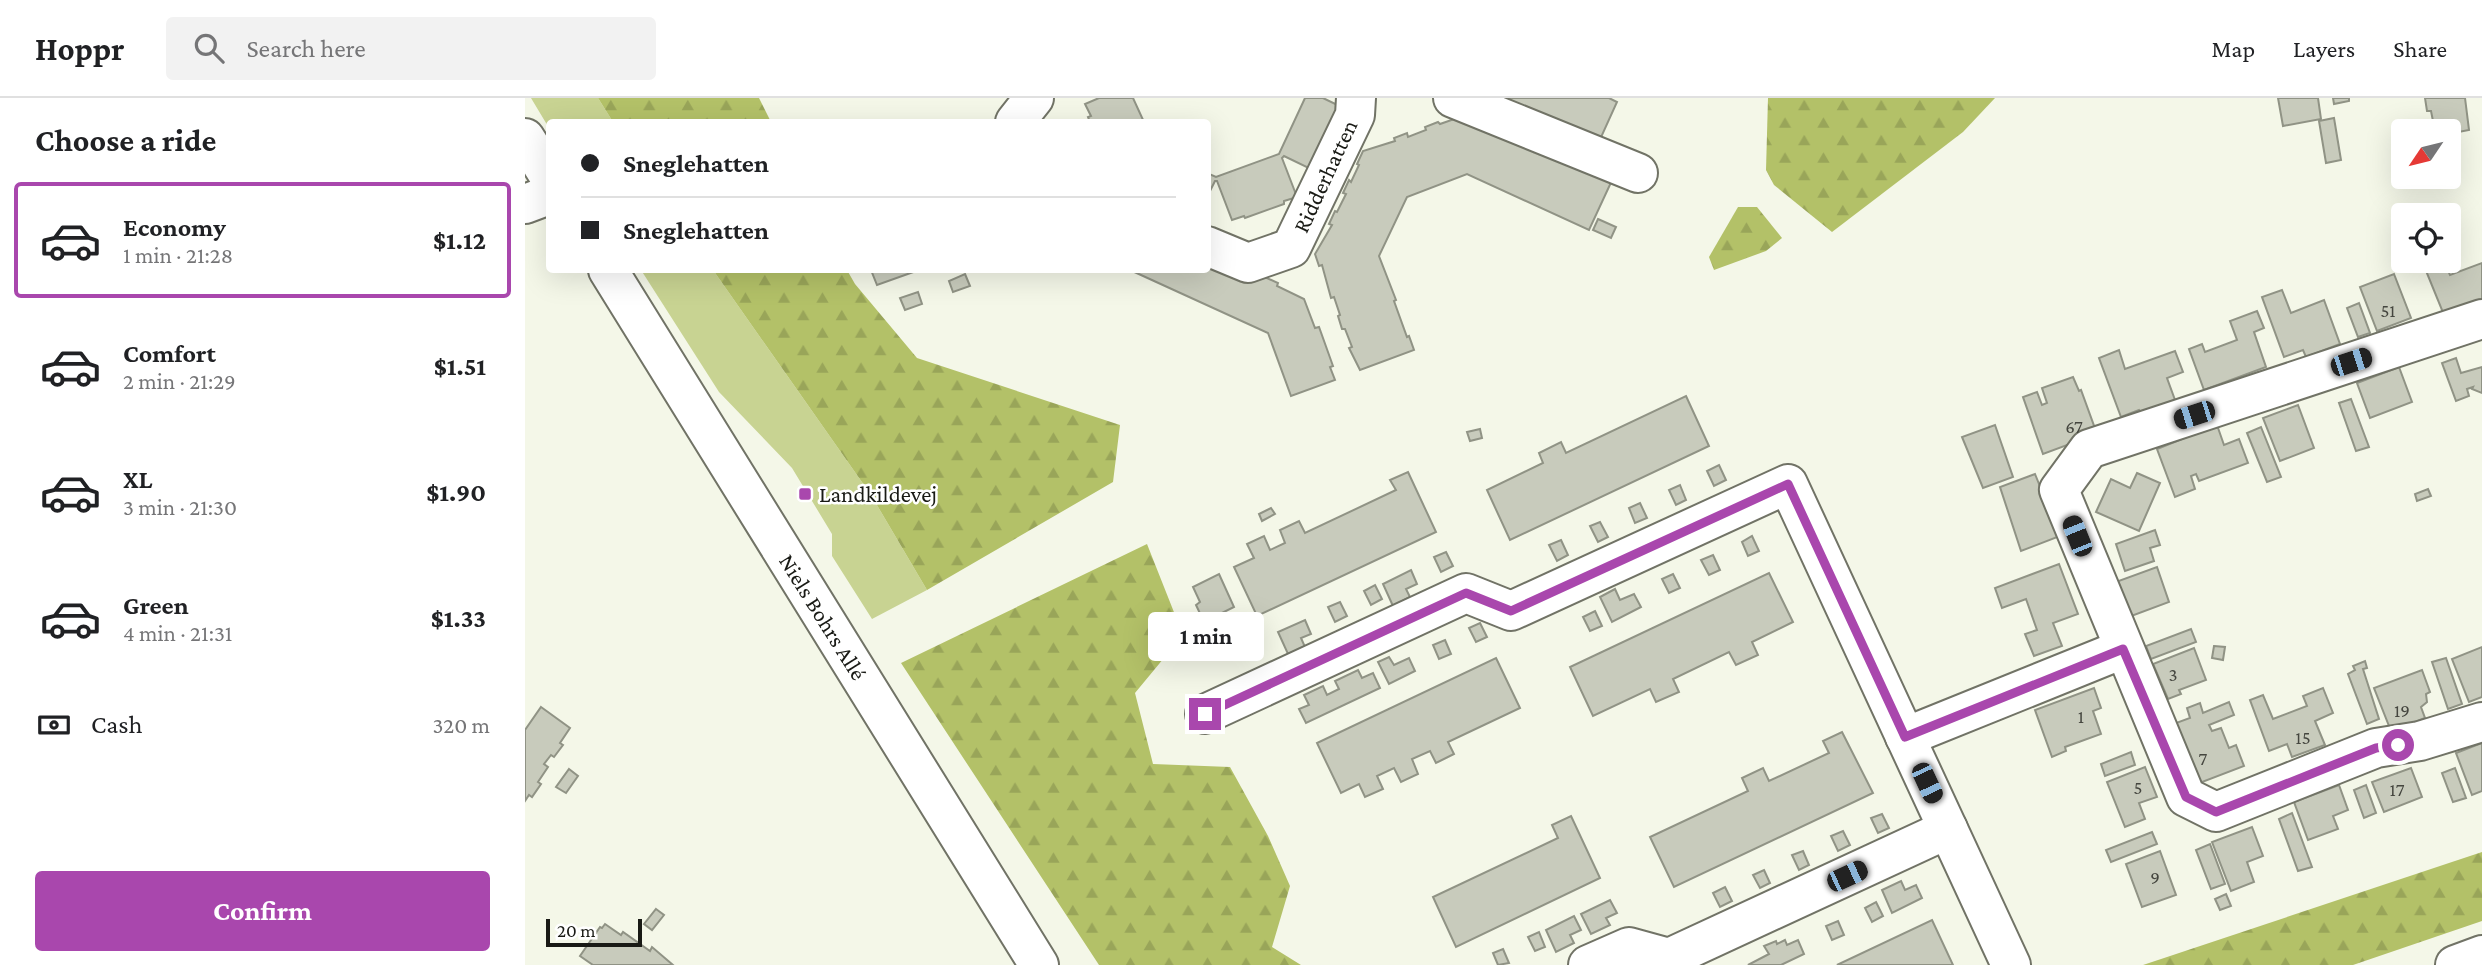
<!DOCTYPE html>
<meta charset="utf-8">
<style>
:root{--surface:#fff;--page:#f2f2f2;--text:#202124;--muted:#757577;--line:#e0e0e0;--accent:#a947ad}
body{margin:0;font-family:"Crimson Pro",serif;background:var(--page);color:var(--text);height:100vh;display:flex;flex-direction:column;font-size:26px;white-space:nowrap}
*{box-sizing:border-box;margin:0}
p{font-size:23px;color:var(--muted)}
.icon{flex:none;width:38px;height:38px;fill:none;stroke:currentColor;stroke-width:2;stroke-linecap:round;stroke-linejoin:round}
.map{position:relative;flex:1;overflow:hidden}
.drawer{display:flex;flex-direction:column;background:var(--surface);width:525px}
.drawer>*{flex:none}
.guide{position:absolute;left:21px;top:21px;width:665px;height:154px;border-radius:7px;box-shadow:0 7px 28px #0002;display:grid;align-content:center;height:154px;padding:0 35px;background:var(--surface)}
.needle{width:46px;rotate:235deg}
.fabs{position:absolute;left:1866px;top:21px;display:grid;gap:14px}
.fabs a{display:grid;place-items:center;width:70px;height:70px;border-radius:7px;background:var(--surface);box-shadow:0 7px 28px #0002;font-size:35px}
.scale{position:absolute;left:21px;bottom:18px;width:96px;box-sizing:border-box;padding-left:7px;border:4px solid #191a15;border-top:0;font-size:19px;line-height:24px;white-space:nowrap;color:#191a15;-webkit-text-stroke:5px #fff;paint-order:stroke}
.end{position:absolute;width:32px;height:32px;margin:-16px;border:9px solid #a947ad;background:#fff;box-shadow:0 0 0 4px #fff}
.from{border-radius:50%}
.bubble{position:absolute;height:49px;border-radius:7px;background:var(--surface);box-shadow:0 7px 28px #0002;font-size:23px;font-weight:700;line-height:49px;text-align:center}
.car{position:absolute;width:21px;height:42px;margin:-21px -10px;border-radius:9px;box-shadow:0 0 5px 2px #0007;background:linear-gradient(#222 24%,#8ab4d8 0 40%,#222 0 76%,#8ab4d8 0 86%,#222 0)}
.guide b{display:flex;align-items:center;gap:24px;height:66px;font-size:26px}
.guide b+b{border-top:2px solid var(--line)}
.guide i{width:18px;height:18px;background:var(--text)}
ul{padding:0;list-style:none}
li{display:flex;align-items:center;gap:21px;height:116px;margin:0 14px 10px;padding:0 21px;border:4px solid transparent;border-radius:7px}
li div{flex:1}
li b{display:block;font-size:26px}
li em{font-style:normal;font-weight:700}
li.active{border-color:var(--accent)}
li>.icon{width:63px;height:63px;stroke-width:1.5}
h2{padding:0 35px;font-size:32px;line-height:84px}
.pay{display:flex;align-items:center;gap:18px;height:77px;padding:0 35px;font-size:26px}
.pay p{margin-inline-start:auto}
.button{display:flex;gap:14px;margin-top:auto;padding:14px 35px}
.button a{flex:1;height:80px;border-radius:7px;background:var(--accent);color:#fff;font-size:28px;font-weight:700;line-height:80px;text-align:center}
header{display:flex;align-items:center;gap:42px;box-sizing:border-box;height:98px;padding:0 35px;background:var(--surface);border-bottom:2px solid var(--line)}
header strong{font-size:33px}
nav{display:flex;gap:38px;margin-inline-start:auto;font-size:24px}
.search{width:490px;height:63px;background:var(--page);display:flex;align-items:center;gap:18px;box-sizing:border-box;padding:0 24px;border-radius:7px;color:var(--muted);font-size:26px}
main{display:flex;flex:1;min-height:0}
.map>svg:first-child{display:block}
.green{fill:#c8d392}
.forest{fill:url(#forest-firs)}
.building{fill:#c8cbbc;stroke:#909385;stroke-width:2}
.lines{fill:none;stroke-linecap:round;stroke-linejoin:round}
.street-casing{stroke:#717366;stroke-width:42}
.secondary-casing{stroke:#717366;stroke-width:42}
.street{stroke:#fff;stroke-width:38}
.secondary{stroke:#fff;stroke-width:38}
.route{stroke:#a947ad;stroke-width:9}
.poi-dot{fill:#a947ad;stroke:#fff;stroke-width:2.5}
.labels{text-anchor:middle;stroke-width:5;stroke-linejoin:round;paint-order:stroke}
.number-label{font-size:19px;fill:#45463f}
.street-label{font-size:23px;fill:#191a15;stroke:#fff}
.poi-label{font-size:23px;fill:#191a15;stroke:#fff;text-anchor:start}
</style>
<header>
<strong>Hoppr</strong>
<div class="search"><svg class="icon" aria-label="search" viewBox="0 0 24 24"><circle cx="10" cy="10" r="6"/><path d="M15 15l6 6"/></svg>Search here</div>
<nav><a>Map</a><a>Layers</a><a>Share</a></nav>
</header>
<main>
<section class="drawer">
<h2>Choose a ride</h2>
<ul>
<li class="active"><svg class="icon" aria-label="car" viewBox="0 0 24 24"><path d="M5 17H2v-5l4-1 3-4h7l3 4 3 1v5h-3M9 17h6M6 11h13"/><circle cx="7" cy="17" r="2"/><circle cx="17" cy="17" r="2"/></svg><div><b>Economy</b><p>1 min · 21:28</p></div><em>$1.12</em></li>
<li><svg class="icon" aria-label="car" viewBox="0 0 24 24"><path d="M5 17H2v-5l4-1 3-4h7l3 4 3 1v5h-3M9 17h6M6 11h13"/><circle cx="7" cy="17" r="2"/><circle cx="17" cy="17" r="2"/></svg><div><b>Comfort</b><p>2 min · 21:29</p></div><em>$1.51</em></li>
<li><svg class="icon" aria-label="car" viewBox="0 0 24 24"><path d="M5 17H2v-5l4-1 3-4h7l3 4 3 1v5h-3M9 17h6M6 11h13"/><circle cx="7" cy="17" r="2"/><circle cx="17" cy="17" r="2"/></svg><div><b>XL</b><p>3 min · 21:30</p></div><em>$1.90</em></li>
<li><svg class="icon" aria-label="car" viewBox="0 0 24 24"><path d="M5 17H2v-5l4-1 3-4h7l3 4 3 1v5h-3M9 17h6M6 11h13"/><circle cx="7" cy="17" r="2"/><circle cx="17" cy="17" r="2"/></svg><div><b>Green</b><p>4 min · 21:31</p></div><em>$1.33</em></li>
</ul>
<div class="pay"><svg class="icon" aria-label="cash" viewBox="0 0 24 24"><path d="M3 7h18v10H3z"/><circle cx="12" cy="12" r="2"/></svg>Cash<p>320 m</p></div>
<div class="button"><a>Confirm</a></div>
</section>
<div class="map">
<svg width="1957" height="867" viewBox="0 0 1957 867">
<defs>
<pattern id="forest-firs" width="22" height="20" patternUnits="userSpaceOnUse" patternTransform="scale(1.75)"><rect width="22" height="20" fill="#b3c168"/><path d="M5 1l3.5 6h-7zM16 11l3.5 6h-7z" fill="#99a559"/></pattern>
</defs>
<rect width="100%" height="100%" fill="#f4f7e8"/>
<!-- green -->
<g class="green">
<polygon points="6,0 73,0 88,24 24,24 24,30"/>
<polygon points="116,172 188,172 346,397 402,492 347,521 307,458 307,436 267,370 194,294"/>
</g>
<!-- forest -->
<g class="forest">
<polygon points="73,0 234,0 246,24 88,24"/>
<polygon points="1243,0 1470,0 1438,34 1307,134 1249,87 1241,72"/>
<polygon points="1213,109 1232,109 1257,140 1241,153 1189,172 1184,159"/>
<polygon points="188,172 322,172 330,186 392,260 595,327 588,384 402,492 346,397"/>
<polygon points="622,446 658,537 610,595 628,666 705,669 743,738 765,788 747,849 776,867 574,867 376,565"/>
<polygon points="1957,754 1957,823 1828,867 1618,867"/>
</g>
<!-- building -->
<g class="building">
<polygon points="574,0 608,0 619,24 565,24 563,19 566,18 560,6"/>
<polygon points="780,0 798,0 825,13 796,76 759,58 757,60 772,99 759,103 759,106 720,120 719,118 707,122 692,83 690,83 682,99 682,75 691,79 754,56"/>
<polygon points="977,0 1084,0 1092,4 1073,46"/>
<polygon points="1753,0 1793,0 1796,21 1758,28"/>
<polygon points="1808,0 1824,0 1824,3 1809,6"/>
<polygon points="1900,0 1940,0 1944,32 1923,36 1923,33 1910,33 1906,13 1902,13"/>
<polygon points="932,20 1089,78 1064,132 942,76 882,99 854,158 871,202 869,203 882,239 884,238 889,252 835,272 824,250 827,249 820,231 817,231 813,218 815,217 809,199 806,200 797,167 794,168 790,156 807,127 804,126 810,113 812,114 821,96 818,95 824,82 826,84 834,67 832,66 838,53 870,43 869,40 882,35 883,39 901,32 900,29 913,24 915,26"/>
<polygon points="1809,20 1816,62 1801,65 1794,23"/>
<polygon points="1073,121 1091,129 1086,140 1068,132"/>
<polygon points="682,153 753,185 752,188 779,201 790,230 794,229 808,268 805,269 810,282 766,298 743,235 605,172 682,172"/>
<polygon points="1897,163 1919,163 1925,177 1957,165 1957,203 1919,217"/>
<polygon points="346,172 394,172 352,187"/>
<polygon points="440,176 445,188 428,194 424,183"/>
<polygon points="1869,176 1886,220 1852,233 1835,189"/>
<polygon points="1757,192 1766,215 1799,202 1815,246 1781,259 1778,252 1759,259 1737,199"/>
<polygon points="393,194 397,206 380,212 375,200"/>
<polygon points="1834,205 1845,235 1833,239 1822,210"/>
<polygon points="1732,213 1739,230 1729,234 1741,269 1679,292 1664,251 1677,246 1680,254 1712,242 1705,223"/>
<polygon points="1594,252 1600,271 1650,253 1658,274 1642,280 1650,302 1616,315 1614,312 1596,319 1574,260"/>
<polygon points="1931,260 1936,275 1957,269 1957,295 1947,291 1948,289 1942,291 1944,298 1931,303 1917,265"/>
<polygon points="1874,269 1887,304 1845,320 1832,285"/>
<polygon points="1548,279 1554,293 1556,292 1572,336 1518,356 1498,299 1512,294 1517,307 1522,305 1517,290"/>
<polygon points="1161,298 1184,348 985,442 962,392 1018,365 1014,355 1036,344 1041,355"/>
<polygon points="1826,301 1844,349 1831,353 1814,305"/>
<polygon points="1773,307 1789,350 1755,363 1738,320"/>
<polygon points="1470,327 1488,379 1458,390 1437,339"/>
<polygon points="1692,327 1699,347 1714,341 1723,365 1674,383 1671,376 1666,378 1670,391 1650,399 1632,351"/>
<polygon points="1736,329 1756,379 1742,384 1722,335"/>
<polygon points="955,331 957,340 945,343 942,334"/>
<polygon points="1194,367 1201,382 1189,388 1182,373"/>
<polygon points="883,374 911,434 732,518 709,469 729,460 722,446 739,438 745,452 760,445 755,432 774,423 780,435 871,392 865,382"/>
<polygon points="1612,375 1635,385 1614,433 1571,414 1586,381 1605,390"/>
<polygon points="1510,376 1535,438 1496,453 1475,389"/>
<polygon points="1155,387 1161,402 1151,407 1144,392"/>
<polygon points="1903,391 1906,398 1892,403 1890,396"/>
<polygon points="1115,405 1122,420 1110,425 1104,410"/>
<polygon points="746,410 750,416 737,423 734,416"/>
<polygon points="1075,424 1083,439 1073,444 1065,428"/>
<polygon points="1630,432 1635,447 1625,450 1629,463 1600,473 1591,446"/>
<polygon points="1227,438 1234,453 1223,458 1217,444"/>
<polygon points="1036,442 1043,457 1032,463 1024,447"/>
<polygon points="921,454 928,468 916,474 909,459"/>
<polygon points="1188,457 1195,472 1184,477 1176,462"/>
<polygon points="1534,466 1553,516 1528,525 1537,548 1509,558 1500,536 1512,532 1501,501 1477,510 1470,490"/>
<polygon points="1632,469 1644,504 1601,520 1588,485"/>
<polygon points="886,472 892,486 881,491 885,499 868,508 858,486"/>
<polygon points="1244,475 1268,524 1227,544 1233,557 1211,567 1204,554 1148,581 1154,594 1131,604 1125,591 1068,618 1045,569"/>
<polygon points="694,476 709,509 679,524 671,507 675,504 668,489"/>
<polygon points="1148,476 1155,490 1144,495 1137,481"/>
<polygon points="850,487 857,501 846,507 839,493"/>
<polygon points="1090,491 1095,502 1109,496 1116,509 1087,524 1075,499"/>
<polygon points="815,504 822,518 810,524 803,509"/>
<polygon points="1070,513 1077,528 1065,533 1058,519"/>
<polygon points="780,522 786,536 776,540 780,549 763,556 753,534"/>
<polygon points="955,525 962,539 951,544 944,530"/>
<polygon points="1666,531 1671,544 1626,561 1621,548"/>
<polygon points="920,542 926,556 914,561 908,547"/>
<polygon points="1689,548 1700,549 1698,562 1687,560"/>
<polygon points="1957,549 1957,599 1944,604 1927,561"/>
<polygon points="1669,550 1681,582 1654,592 1656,596 1643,601 1628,566"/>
<polygon points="864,559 869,567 884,560 890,573 864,586 853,564"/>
<polygon points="971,560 995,610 923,644 929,656 911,665 905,653 887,661 893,676 876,684 869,670 852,678 858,691 840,699 834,686 816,695 792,645"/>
<polygon points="1921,560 1937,606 1923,611 1907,564"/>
<polygon points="1840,563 1842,570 1838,571 1854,621 1842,626 1823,576 1830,572 1828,568"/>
<polygon points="833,572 837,580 848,575 855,590 781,625 774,611 784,607 779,597 798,588 802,597 814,591 810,583"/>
<polygon points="1897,572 1905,594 1901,596 1902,604 1896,609 1900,620 1866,633 1849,590"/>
<polygon points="1569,590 1576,610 1568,613 1576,636 1540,649 1541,653 1527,659 1510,612"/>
<polygon points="1798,590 1808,615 1790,623 1800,647 1767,659 1762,646 1744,653 1725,602 1738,597 1748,621 1782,608 1778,598"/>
<polygon points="1704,604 1709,617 1684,627 1687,633 1696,630 1704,650 1711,647 1719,668 1672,686 1651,625 1665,620 1662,610 1675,605 1678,615"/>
<polygon points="16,609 45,630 35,645 38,647 29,659 26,657 19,666 23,669 13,684 16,686 7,699 4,697 0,703 0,632"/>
<polygon points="1317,634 1348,695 1149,789 1125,739 1223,693 1217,680 1238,670 1244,683 1304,655 1298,643"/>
<polygon points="1957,645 1957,693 1947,697 1931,655"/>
<polygon points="1606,654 1610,667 1580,678 1576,666"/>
<polygon points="1620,669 1632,699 1614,705 1620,721 1600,729 1582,684"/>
<polygon points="1886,670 1897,699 1859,714 1847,684"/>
<polygon points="1930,670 1941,700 1928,704 1917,675"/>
<polygon points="44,671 53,678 41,695 31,689"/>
<polygon points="1814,687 1823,712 1808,718 1813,731 1783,742 1769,704"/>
<polygon points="1841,687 1851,715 1839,720 1829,692"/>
<polygon points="1767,715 1787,769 1773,773 1754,721"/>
<polygon points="1357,716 1364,730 1353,735 1346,720"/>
<polygon points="1046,718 1075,780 931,849 908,799 1033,740 1027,727"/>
<polygon points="1727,729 1738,758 1722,764 1729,784 1706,793 1687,744"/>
<polygon points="1318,733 1325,747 1313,753 1306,738"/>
<polygon points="1627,734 1632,746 1586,764 1581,752"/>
<polygon points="1685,746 1700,786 1686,791 1671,752"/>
<polygon points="1278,753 1284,767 1274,772 1267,757"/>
<polygon points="1635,753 1651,797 1617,809 1601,766"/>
<polygon points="1239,772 1245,785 1235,790 1228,777"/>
<polygon points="1376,783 1380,792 1391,787 1397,800 1367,815 1357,792"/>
<polygon points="1200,789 1207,803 1195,809 1188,795"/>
<polygon points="1701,796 1706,808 1695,812 1690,801"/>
<polygon points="1085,802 1092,815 1081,820 1085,827 1066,836 1056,816"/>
<polygon points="1351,804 1358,818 1347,824 1340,810"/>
<polygon points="131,811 139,817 127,832 119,826"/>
<polygon points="1049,818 1056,832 1045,837 1049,845 1031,854 1021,832"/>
<polygon points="1407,822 1428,867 1312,867"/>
<polygon points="1313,823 1319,837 1307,842 1301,828"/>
<polygon points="80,826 96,837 98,834 125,853 127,849 148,867 68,867 55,858 75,829 77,830"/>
<polygon points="1014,834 1020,849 1010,853 1003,839"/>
<polygon points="1260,842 1262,847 1273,842 1279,856 1256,867 1223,867 1244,856 1239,848 1251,843 1252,846"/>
<polygon points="978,851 984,865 973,867 968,855"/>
</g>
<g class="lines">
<!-- street casing -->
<g class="street-casing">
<g id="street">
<polyline points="928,0 1113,75"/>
<polyline points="490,24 509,0"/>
<polyline points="0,106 24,97"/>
<polyline points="682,148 723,165 766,150 830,17 831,0"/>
<polyline points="1957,221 1564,351 1534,392 1661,699 1691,714 1851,650 1895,643 1957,624"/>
<polyline points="680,616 941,495 986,513 1263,386 1486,867"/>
<polyline points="1380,639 1598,551"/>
<polyline points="1063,867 1104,849 1144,860 1423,731"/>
</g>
</g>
<!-- secondary casing -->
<g class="secondary-casing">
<g id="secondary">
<polyline points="0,40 24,78"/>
<polyline points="83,172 514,867"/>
<polyline points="1930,867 1957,857"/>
</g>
</g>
<!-- street -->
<use href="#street" class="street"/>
<!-- secondary -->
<use href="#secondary" class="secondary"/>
</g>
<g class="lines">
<!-- route -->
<polyline class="route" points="680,616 941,495 986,513 1263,386 1380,639 1598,551 1661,699 1691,714 1851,650 1873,647"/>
</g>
<!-- markers -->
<rect class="poi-dot" x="273" y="389" width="14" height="14" rx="3.5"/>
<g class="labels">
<!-- number labels -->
<g class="number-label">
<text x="1863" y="219">51</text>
<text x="1549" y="335">67</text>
<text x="1648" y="583">3</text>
<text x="1877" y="619">19</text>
<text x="1556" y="625">1</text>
<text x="1778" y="646">15</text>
<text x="1678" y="667">7</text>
<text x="1613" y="696">5</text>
<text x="1872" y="698">17</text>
<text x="1630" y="786">9</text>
</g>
<!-- street labels -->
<g class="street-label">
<text transform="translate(800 78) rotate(-65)" y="8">Ridderhatten</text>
<text transform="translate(298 519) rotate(58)" y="8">Niels Bohrs Allé</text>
</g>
<!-- poi labels -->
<g class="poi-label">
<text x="294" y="404">Landkildevej</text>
</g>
</g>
</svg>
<div class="fabs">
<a><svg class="needle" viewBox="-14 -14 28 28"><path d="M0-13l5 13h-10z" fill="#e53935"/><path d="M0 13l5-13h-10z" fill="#757577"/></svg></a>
<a><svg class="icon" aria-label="locate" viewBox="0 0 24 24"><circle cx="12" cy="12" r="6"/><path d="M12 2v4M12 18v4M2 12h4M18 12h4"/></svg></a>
</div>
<div class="scale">20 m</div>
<i class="end from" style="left:1873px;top:647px"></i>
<i class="end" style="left:680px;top:616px"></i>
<div class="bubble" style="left:623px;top:514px;width:116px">1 min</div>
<i class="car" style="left:1826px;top:264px;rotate:72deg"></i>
<i class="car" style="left:1669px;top:317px;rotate:252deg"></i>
<i class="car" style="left:1552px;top:438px;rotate:338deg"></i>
<i class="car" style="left:1402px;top:685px;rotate:155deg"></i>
<i class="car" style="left:1322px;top:778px;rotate:65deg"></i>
<div class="guide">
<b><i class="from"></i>Sneglehatten</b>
<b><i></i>Sneglehatten</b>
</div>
</div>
</main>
